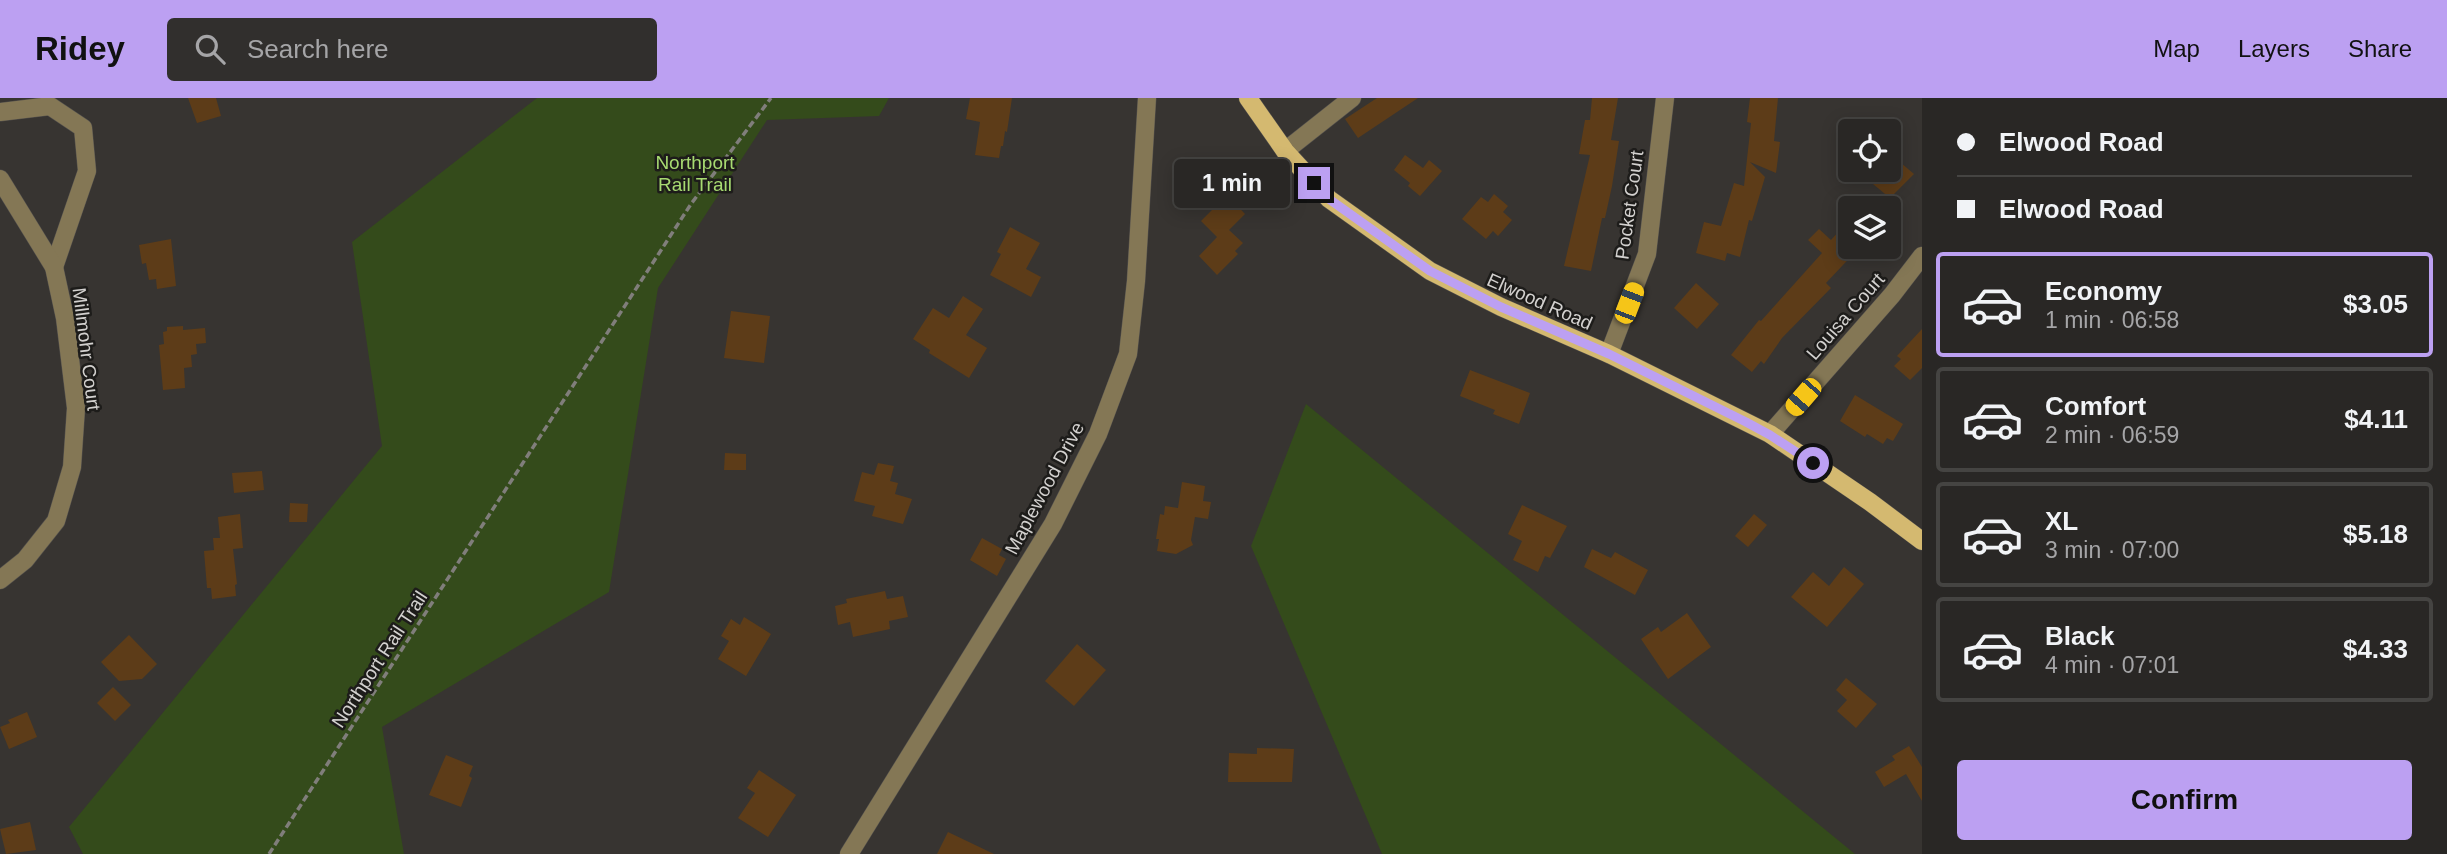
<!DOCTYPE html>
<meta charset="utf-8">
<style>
:root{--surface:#292725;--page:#312f2d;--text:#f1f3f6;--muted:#a5a5a7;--line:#454442;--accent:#bca0f2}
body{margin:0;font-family:Helvetica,sans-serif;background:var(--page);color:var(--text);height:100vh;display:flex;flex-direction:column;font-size:26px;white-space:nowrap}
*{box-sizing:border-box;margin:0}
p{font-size:23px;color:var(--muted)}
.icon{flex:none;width:38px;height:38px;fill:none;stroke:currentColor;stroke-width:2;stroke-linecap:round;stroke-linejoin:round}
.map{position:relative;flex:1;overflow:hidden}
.panel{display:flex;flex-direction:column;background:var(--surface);width:525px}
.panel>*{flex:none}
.hud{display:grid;align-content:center;height:154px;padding:0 35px;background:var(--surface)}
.controls{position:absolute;left:1838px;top:21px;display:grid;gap:14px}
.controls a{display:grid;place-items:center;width:63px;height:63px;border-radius:7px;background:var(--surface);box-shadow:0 4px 18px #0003,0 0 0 2px var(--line);font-size:35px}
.end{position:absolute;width:32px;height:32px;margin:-16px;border:9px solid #bca0f2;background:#111;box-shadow:0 0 0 4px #111}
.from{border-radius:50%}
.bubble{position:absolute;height:49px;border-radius:7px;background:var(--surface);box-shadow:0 4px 18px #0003,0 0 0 2px var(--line);font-size:23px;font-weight:600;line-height:49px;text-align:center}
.car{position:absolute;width:21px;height:42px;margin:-21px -10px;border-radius:9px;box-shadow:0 0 5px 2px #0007;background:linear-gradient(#f5c518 24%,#345 0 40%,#f5c518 0 76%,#345 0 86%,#f5c518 0)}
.hud b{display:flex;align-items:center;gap:24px;height:66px;font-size:26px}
.hud b+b{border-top:2px solid var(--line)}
.hud i{width:18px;height:18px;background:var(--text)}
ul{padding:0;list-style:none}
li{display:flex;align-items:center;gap:21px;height:105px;margin:0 14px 10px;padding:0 21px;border:4px solid var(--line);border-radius:7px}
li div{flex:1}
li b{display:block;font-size:26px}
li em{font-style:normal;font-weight:600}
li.on{border-color:var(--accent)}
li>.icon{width:63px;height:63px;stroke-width:1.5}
.primary-button{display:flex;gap:14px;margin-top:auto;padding:14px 35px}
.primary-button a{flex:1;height:80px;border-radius:7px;background:var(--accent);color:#111;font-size:28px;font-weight:600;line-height:80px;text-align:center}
header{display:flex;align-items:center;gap:42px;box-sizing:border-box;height:98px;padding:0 35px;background:var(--accent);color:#111}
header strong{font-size:33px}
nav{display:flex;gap:38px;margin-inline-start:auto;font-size:24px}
.search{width:490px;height:63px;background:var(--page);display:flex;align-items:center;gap:18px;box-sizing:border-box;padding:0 24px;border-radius:7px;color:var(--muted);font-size:26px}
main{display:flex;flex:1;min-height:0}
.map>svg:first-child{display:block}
.green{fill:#344b1b}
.building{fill:#5d3c18}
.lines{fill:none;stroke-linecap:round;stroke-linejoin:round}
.minor-casing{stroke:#53504d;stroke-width:19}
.major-casing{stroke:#53504d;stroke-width:19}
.path{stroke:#807e7b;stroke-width:3.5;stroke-dasharray:7 3.5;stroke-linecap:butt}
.minor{stroke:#847755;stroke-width:18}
.major{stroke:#d4b970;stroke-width:18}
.route{stroke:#bca0f2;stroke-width:9}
.labels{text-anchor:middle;stroke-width:5;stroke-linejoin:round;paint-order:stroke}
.park-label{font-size:19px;fill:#a7da71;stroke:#1d1c1a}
.street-label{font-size:19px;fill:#d3d1cf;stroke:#1d1c1a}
</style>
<header>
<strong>Ridey</strong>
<div class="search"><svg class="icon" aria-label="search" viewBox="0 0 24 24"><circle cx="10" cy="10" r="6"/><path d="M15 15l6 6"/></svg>Search here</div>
<nav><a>Map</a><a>Layers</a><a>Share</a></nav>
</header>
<main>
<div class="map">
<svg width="1922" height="756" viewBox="0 0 1922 756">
<rect width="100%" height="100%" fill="#373431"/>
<!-- green -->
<g class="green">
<polygon points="537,0 889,0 879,18 767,22 658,190 609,494 382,629 404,756 83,756 69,729 382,348 352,144"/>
<polygon points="1306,306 1855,756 1382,756 1251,448"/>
</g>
<!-- building -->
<g class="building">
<polygon points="188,0 216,0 221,18 197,25"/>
<polygon points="970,0 1012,0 1007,34 1005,33 1003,48 1001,48 999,60 975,57 980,24 966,21"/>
<polygon points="1377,0 1418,0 1358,40 1345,21"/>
<polygon points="1592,0 1618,0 1611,42 1619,43 1612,88 1605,120 1602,120 1591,173 1564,168 1590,57 1579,56 1585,22 1590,22"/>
<polygon points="1750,0 1778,0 1774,43 1780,44 1776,75 1750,64 1765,79 1752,123 1749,122 1740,159 1727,155 1725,163 1696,155 1704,124 1721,128 1734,85 1744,88 1751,25 1747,24"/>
<polygon points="1888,54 1914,76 1890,100 1856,72 1888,72"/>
<polygon points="1405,57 1423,70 1429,62 1442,73 1420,98 1408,88 1410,85 1394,72"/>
<polygon points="1494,96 1508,108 1503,114 1512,122 1498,138 1493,133 1486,141 1462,121 1481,99 1488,104"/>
<polygon points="1227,97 1245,116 1229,132 1243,145 1235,153 1238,156 1217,177 1199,158 1217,139 1201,123"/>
<polygon points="1850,121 1850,149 1860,149 1826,185 1831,190 1782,240 1764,266 1761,263 1752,274 1731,257 1759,222 1761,223 1822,155 1808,142 1819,131 1831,142"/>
<polygon points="1010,129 1040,145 1026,171 1041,179 1031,199 990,177 1001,156 997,154"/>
<polygon points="171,141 176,188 157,191 156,181 149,182 146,165 142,166 139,147"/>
<polygon points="1696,185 1719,206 1697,231 1674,210"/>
<polygon points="963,198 983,211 966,237 987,250 969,280 929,255 930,252 913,241 933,210 949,220"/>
<polygon points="731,213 770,218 764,265 724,260"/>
<polygon points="183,228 183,232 205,230 206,245 196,246 197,256 191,257 192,269 184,270 185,290 163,292 159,247 164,246 163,234 167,233 167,229"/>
<polygon points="1922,231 1922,270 1910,282 1894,268 1901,261 1897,258"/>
<polygon points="1470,272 1530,295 1519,326 1493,316 1495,312 1460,298"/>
<polygon points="1855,297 1903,326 1893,343 1887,340 1883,346 1867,336 1865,339 1840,323"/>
<polygon points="725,355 746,356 746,372 724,372"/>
<polygon points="878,365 894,368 890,383 898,385 895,396 912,401 903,426 872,418 875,408 854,403 862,374 874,377"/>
<polygon points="262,373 264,392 234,395 232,375"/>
<polygon points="1182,384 1205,388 1203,403 1211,404 1208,421 1195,419 1191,442 1193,447 1176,456 1157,453 1159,441 1156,441 1160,416 1164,417 1165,408 1178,410"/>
<polygon points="290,405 308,406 307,424 289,424"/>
<polygon points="1522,407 1567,428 1550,460 1545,458 1538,474 1513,462 1522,443 1508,436"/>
<polygon points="240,416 243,450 233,451 237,486 235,487 236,498 212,501 211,490 207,490 204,453 214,452 213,440 220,440 218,419"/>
<polygon points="1754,416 1767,427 1748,449 1735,438"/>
<polygon points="982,440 1002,451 999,457 1006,461 997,478 970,462"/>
<polygon points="1592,451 1611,460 1615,454 1648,472 1635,497 1584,469"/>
<polygon points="1844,469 1864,486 1827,529 1791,499 1813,474 1829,488"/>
<polygon points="885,493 887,501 903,498 908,519 889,523 890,531 853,539 850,524 838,527 835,508 847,505 846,501"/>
<polygon points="1687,515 1711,549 1668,581 1641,541 1658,529 1661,534"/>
<polygon points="744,519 771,536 746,578 718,561 729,543 721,538 731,521 740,527"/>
<polygon points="129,537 157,566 142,581 119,583 101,564"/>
<polygon points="1077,546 1106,572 1074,608 1045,583"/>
<polygon points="1846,580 1877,606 1856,630 1837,613 1847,602 1836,592"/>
<polygon points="113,589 131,607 115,623 97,605"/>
<polygon points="27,614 37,639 9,651 0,629 10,625 8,622"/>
<polygon points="1909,648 1922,669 1922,703 1906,676 1884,689 1875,674 1895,662 1892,658"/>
<polygon points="1257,650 1294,651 1292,684 1228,684 1229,655 1257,656"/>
<polygon points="446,657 473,668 469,678 472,680 461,709 429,697"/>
<polygon points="759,672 796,697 768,739 738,720 755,695 747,690"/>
<polygon points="30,724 36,752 6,756 0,731"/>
<polygon points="948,734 994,756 937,756"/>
</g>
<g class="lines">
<!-- minor casing -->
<g class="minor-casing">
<g id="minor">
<polyline points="0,14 50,8 83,30 87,73 54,169"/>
<polyline points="1285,53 1352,0"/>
<polyline points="0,81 54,169 65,220 76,310 72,369 56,423 25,462 0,482"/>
<polyline points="1609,256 1647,156 1665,0"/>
<polyline points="1770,336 1892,197 1922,158"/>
<polyline points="849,756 1053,426 1098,336 1128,256 1136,183 1147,0"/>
</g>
</g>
<!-- major casing -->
<g class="major-casing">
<polyline id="major" points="1248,0 1285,53 1329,101 1430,173 1501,209 1609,256 1770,336 1870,404 1922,443"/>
</g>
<!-- path -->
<polyline class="path" points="269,756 691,106 771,0"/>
<!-- minor -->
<use href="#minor" class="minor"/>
<!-- major -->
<use href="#major" class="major"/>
</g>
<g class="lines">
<!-- route -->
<polyline class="route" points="1314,85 1329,101 1430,173 1501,209 1609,256 1746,324 1770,337 1813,365"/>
</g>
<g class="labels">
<!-- park labels -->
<g class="park-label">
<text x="695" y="71">Northport<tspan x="695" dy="22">Rail Trail</tspan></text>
</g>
<!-- street labels -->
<g class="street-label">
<text transform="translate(1629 107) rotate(-82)" y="7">Pocket Court</text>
<text transform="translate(1540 203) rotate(24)" y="7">Elwood Road</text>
<text transform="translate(1845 218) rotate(-49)" y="7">Louisa Court</text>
<text transform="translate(87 251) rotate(83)" y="7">Millmohr Court</text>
<text transform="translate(1044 390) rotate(-62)" y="7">Maplewood Drive</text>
<text transform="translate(379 561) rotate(-57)" y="7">Northport Rail Trail</text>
</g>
</g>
</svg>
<div class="controls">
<a><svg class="icon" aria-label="locate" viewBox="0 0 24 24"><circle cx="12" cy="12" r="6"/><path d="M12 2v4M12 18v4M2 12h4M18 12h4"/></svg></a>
<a><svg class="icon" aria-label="layers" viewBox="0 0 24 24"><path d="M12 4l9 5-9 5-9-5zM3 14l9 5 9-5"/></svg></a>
</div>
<i class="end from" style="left:1813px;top:365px"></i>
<i class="end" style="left:1314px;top:85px"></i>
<div class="bubble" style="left:1174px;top:61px;width:116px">1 min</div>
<i class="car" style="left:1629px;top:205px;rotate:21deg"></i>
<i class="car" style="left:1803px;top:299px;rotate:221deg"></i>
</div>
<section class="panel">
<div class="hud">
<b><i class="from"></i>Elwood Road</b>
<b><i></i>Elwood Road</b>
</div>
<ul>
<li class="on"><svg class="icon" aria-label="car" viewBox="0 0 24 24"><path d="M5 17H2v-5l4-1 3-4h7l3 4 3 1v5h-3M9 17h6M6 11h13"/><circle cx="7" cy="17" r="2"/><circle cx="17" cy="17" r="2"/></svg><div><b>Economy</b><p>1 min · 06:58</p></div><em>$3.05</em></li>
<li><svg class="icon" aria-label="car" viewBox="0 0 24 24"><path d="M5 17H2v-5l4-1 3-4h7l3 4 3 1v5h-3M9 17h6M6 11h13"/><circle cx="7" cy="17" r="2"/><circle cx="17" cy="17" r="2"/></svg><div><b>Comfort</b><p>2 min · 06:59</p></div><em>$4.11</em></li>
<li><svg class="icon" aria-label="car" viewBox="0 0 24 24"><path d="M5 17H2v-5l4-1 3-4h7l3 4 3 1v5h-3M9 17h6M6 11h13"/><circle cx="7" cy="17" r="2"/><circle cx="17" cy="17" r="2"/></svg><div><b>XL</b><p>3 min · 07:00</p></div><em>$5.18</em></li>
<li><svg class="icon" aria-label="car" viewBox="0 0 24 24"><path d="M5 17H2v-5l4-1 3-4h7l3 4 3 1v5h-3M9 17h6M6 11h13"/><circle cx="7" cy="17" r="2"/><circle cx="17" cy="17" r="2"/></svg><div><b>Black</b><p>4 min · 07:01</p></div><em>$4.33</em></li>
</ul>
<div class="primary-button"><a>Confirm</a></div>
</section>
</main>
